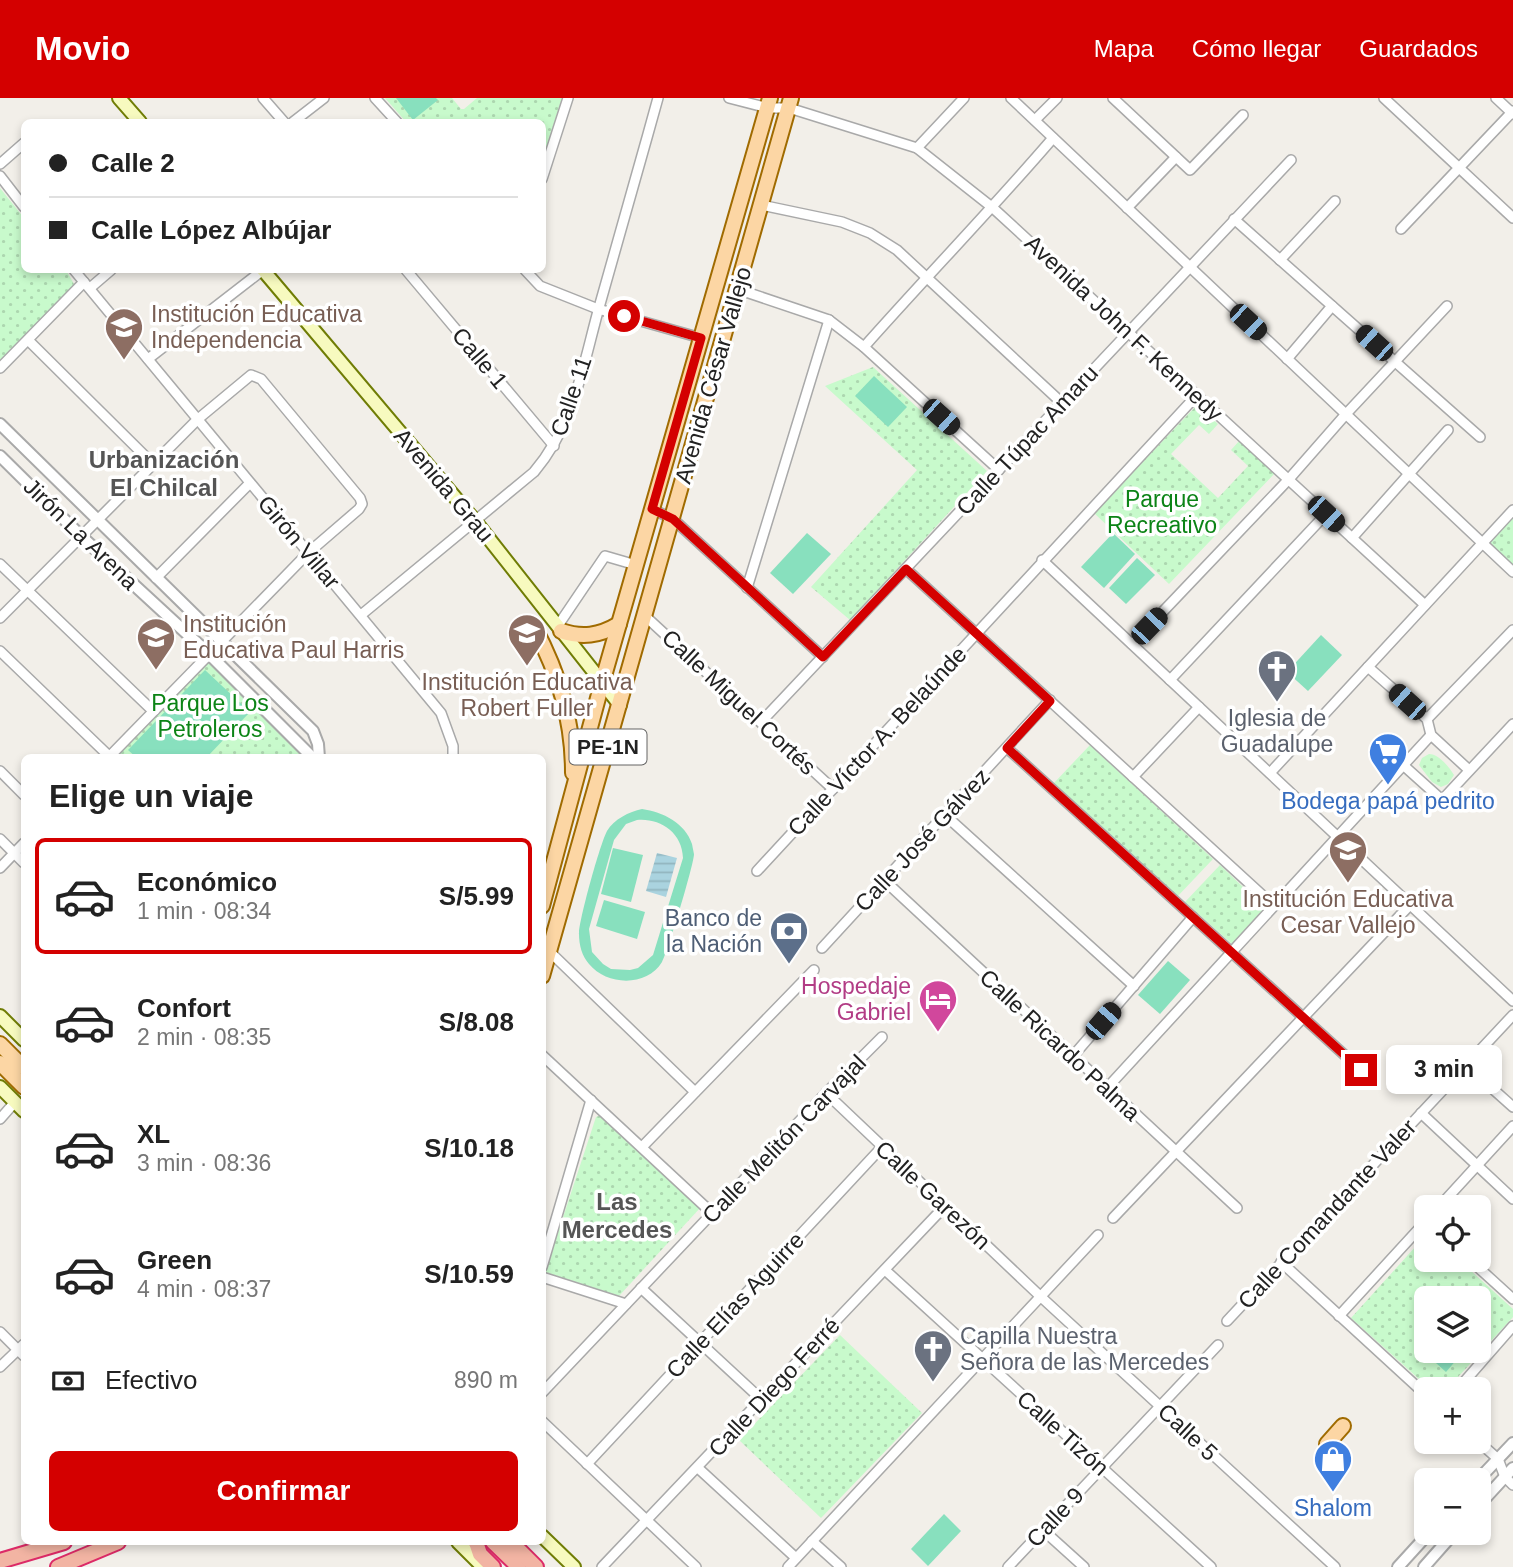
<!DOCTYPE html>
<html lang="es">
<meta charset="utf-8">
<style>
:root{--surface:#fff;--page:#f2f2f2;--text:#222;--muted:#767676;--line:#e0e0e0;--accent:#d40000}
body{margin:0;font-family:Helvetica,sans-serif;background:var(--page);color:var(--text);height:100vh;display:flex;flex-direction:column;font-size:26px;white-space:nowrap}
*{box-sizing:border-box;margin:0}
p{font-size:23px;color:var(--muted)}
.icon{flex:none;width:38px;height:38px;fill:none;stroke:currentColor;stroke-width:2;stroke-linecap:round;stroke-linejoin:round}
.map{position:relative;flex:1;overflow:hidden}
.drawer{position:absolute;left:21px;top:656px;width:525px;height:791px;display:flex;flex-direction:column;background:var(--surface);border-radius:10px;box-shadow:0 4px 10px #0003}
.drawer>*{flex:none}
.banner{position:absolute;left:21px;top:21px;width:525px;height:154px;border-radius:10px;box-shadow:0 4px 10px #0003;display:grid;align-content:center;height:154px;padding:0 28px;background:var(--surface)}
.buttons{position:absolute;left:1414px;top:1097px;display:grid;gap:14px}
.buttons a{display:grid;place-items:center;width:77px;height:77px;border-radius:10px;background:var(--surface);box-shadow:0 4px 10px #0003;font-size:35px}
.end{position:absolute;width:32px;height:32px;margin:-16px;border:9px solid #d40000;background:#fff;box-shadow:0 0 0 4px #fff}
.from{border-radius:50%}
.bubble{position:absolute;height:49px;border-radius:10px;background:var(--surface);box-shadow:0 4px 10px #0003;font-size:23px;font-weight:700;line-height:49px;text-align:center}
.car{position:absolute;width:21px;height:42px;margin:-21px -10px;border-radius:9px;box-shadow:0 0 5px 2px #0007;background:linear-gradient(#222 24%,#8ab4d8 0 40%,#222 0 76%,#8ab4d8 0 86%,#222 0)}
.banner b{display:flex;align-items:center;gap:24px;height:66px;font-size:26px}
.banner b+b{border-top:2px solid var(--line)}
.banner i{width:18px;height:18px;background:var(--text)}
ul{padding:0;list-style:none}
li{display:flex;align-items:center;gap:21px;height:116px;margin:0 14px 10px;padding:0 14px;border:4px solid transparent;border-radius:10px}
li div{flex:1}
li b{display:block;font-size:26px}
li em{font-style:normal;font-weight:700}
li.active{border-color:var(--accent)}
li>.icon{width:63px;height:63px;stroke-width:1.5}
h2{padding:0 28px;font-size:32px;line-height:84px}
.pay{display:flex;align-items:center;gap:18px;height:77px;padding:0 28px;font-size:26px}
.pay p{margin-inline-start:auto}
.button{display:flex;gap:14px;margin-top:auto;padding:14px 28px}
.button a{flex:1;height:80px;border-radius:10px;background:var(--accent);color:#fff;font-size:28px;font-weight:700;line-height:80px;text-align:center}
header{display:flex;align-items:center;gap:42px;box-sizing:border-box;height:98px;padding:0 35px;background:var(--accent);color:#fff}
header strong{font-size:33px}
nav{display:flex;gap:38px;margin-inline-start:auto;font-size:24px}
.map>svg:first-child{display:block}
.park{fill:url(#park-dots);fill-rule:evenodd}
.pitch{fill:#88e0be;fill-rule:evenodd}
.water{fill:url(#water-rules)}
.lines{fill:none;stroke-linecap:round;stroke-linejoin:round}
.minor-casing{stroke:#a9a9a9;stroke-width:12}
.tertiary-casing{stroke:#a9a9a9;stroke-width:14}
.secondary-casing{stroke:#707d05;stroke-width:16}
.primary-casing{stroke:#a06b00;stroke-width:18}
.trunk-casing{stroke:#dc2a67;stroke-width:18}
.minor{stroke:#fff;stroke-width:9}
.tertiary{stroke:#fff;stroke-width:10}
.secondary{stroke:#f7fabf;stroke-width:12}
.primary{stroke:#fcd6a4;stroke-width:14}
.trunk{stroke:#f2b4a3;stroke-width:14}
.route{stroke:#d40000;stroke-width:9}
.labels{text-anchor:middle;stroke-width:7;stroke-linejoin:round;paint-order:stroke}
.shield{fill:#fff;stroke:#646464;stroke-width:2}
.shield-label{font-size:21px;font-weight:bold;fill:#222}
.education-label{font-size:23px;fill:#785e54;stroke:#fff;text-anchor:start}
.street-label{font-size:23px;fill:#222;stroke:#fff}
.park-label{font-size:23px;fill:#0c8416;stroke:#fff}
.worship-label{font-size:23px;fill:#5b616d;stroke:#fff}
.shop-label{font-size:23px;fill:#366cbe;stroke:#fff}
.service-label{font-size:23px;fill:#4e5e75;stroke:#fff;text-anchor:end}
.hotel-label{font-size:23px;fill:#b23c85;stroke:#fff;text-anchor:end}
.neighbourhood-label{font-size:24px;font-weight:bold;fill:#555;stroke:#fff}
</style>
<header>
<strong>Movio</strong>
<nav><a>Mapa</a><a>Cómo llegar</a><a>Guardados</a></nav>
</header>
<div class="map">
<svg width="1513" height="1469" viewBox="0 0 1513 1469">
<defs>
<pattern id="park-dots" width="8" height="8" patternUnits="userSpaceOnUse" patternTransform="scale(1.75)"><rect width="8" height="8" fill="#c8facc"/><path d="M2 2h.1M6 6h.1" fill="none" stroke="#acd6af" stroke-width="1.8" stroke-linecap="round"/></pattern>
<pattern id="water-rules" width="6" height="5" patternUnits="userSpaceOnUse" patternTransform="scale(1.75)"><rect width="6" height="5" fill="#aad3df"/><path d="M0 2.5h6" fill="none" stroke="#92b5bf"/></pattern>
</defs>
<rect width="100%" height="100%" fill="#f2efe9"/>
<!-- park -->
<g class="park">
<polygon points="385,0 452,0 461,11 464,11 477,0 562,0 543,61 542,24 406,24"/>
<polygon points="0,90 24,120 24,172 66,172 74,186 71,194 0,264"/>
<polygon points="873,269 987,373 850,522 811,489 917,372 825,288"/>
<polygon points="1197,307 1218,326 1209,336 1199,327 1171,356 1218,400 1248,368 1231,352 1240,342 1275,375 1169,486 1094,415"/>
<polygon points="1513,418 1513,468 1489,446"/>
<polygon points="210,561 297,645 305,660 121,660 117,655"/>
<polygon points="1090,647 1213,761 1176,800 1053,686"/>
<path d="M 1429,656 C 1439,656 1449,669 1454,677 L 1448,686 L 1441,689 L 1432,684 L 1419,667 L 1422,660 Z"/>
<polygon points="1220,767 1266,811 1232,846 1185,804"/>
<polygon points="601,1017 701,1109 619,1198 545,1174 596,1019"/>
<path d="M 1426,1137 L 1426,1162 L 1459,1162 L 1513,1211 L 1513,1219 L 1447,1291 L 1430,1291 L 1351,1220 ZM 1426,1200 L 1479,1200 L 1479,1253 L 1426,1253 Z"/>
<polygon points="840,1237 922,1315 821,1420 739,1342"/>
</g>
<!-- pitch -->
<g class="pitch">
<polygon points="396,0 436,0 438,2 413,22"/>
<polygon points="874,278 907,309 888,329 855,298"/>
<polygon points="807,435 831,456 793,496 770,475"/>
<polygon points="1113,435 1135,456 1104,490 1081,469"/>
<polygon points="1137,460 1155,477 1126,506 1109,490"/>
<polygon points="1321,537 1342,557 1308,593 1287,574"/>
<polygon points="205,572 250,614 206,660 137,660 128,652"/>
<path d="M 642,711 C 663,714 685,725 692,746 C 692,746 694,756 694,756 C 694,766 667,856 662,864 C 647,889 607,888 589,866 C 582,858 579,847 579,836 C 579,822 600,746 607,733 C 614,721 629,714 642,711 ZM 637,722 C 660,720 682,734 683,760 L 653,857 L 638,870 L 630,872 L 611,871 L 603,866 L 592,854 L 589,831 L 614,742 L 626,726 Z"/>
<polygon points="613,750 643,757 631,804 601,796"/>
<polygon points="604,802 645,814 637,841 596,828"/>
<polygon points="1168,863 1190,882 1160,916 1138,897"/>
<polygon points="1426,1238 1426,1253 1464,1253 1446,1274 1417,1248"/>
<polygon points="944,1416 961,1433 928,1468 911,1451"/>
</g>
<!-- water -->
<polygon class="water" points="657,755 677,760 666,799 646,793"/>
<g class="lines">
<!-- minor casing -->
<g class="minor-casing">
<g id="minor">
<polyline points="263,0 284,24"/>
<polyline points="375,0 397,24"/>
<polyline points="729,0 768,10 789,10 917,50 993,110 1425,507"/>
<polyline points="1011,0 1513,474"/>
<polyline points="1113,0 1190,72 1243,17"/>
<polyline points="1384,0 1513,120"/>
<polyline points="1496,0 1513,16"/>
<polyline points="1035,22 1057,0"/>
<polyline points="293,24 324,0"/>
<polyline points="917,50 964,0"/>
<polyline points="0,66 24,45"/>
<polyline points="0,78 24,109"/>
<polyline points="542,81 568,0"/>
<polyline points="761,107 842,124 870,135 897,152 1062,305"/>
<polyline points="1127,110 1176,59"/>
<polyline points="1234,121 1480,339"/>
<polyline points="1401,131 1513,13"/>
<polyline points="1280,162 1335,103"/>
<polyline points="74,172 441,615 453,648 453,660"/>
<polyline points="406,172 554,348"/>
<polyline points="525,172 540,188 598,211 701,240"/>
<polyline points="90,190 111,172"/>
<polyline points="737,191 829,222 864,249 999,372"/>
<polyline points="28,242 153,366"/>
<path d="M 864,249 C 926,179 992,111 1053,40"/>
<polyline points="148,261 263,172"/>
<polyline points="1287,261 1332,208"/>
<polyline points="0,270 84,184"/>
<polyline points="652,411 673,421 823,559"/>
<polyline points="1352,440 1448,332"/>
<polyline points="1042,462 1513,903"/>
<polyline points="0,466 153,613"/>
<polyline points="906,471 1274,808"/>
<polyline points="156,480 250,385"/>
<polyline points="747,490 829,222"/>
<path d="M 361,517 L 534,374 C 575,326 583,266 600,206 C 619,138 639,69 658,0"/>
<polyline points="645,518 833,691"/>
<polyline points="0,520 198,321 251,277 261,281 360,400 362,406 359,411 308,455 108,660"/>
<polyline points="557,529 605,458 636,467"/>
<polyline points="1132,546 1289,381 1346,316 1447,208"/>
<polyline points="0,553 111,660"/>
<polyline points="1368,569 1427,621 1431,637 1469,672"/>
<polyline points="1170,582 1326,416"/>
<polyline points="1427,621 1513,532"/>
<polyline points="762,623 1291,62"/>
<polyline points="1007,650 1361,972"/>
<polyline points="1403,667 1442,702 1513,626"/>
<polyline points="0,673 24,697"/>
<polyline points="1270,675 1513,412"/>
<polyline points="1133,679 1199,609"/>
<polyline points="945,717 1134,888"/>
<polyline points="0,741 24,765"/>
<polyline points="0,770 24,745"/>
<polyline points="757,773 1197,297"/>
<polyline points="885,783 1237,1110"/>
<polyline points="822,850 1050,602"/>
<polyline points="550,854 695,994"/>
<polyline points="542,957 712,1115"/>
<polyline points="1073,958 1193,819"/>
<polyline points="1466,967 1513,1009"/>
<polyline points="1107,990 1431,637"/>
<polyline points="826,995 1040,1198 1335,1469"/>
<polyline points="1421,1015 1513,1101"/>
<polyline points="0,1021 15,1004"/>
<polyline points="642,1049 814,872"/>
<polyline points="1438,1110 1513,1028"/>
<polyline points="1113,1120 1410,807"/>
<polyline points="1470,1162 1513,1201"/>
<polyline points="1281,1164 1426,1297"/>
<polyline points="542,1169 591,1002"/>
<polyline points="885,1172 1211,1469"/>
<polyline points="542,1179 626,1206"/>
<polyline points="641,1190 762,1302"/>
<polyline points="1339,1218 1426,1123"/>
<polyline points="1227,1223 1513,917"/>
<polyline points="0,1234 24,1258"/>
<polyline points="0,1269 24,1246"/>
<polyline points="1457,1292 1513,1228"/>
<polyline points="542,1295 826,995 882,939"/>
<polyline points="542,1323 696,1469"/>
<polyline points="1479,1344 1498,1361 1505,1379 1513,1387"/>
<polyline points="587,1366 882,1049"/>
<polyline points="698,1370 796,1460"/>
<polyline points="1043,1432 1084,1469"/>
<polyline points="812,1443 841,1469"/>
<polyline points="602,1469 945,1108"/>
<polyline points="788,1469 1098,1137"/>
<polyline points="1008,1469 1218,1247"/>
</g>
</g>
<!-- tertiary casing -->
<g class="tertiary-casing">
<g id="tertiary">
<polyline points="0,326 313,633 318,646 319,660"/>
<polyline points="0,358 81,438 209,556 313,660"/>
<polyline points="1478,1382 1513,1345"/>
<polyline points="1479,1407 1513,1370"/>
<polyline points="1398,1469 1429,1435"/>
<polyline points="1424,1469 1454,1435"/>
</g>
</g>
<!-- secondary casing -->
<g class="secondary-casing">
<g id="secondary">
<polyline points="119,0 140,24"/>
<polyline points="263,172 475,423 620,607"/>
<polyline points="0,918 24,942"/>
<polyline points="0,989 24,1013"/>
<polyline points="542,1438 574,1469"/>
<polyline points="458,1444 483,1469"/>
</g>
</g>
<!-- primary casing -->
<g class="primary-casing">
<g id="primary">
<path d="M 534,529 C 559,576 573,622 573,675"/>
<path d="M 561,533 C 582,540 599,538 619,526"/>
<polyline points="542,808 602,585 770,0"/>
<polyline points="542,878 791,0"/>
<polyline points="0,946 24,970"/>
<polyline points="0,965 24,989"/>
<polyline points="1327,1346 1343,1328"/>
</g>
</g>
<!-- trunk casing -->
<g class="trunk-casing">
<g id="trunk">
<polyline points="476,1444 480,1456 493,1469"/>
<polyline points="493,1444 519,1469"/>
<polyline points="511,1444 536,1469"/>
<polyline points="0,1463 64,1444"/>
<polyline points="58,1469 118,1444"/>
</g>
</g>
<!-- minor -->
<use href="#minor" class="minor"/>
<!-- tertiary -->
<use href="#tertiary" class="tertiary"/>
<!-- secondary -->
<use href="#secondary" class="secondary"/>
<!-- primary -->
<use href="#primary" class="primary"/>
<!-- trunk -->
<use href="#trunk" class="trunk"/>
</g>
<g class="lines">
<!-- route -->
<polyline class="route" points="624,218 701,240 652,411 673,421 823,559 906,471 1050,603 1007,650 1361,972"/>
</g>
<!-- icons -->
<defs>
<g id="school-pin" transform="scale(2.0125)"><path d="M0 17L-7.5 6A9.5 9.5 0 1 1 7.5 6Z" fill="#8d6e63" stroke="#fff"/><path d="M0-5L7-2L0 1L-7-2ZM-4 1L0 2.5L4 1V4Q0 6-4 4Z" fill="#fff"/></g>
<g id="church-pin" transform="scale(2.0125)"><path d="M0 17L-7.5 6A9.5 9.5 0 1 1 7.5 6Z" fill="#6b7280" stroke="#fff"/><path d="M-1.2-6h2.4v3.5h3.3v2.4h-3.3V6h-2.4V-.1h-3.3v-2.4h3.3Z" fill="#fff"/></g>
<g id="supermarket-pin" transform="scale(2.0125)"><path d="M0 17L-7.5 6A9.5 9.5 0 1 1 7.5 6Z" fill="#3f7fe0" stroke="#fff"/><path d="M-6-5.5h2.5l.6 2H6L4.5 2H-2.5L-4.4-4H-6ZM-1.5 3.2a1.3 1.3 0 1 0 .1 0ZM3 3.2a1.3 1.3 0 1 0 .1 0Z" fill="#fff"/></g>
<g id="bank-pin" transform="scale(2.0125)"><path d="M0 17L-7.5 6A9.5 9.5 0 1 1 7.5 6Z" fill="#5c6f8a" stroke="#fff"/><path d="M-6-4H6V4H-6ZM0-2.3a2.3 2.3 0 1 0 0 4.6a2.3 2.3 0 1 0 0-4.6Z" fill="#fff"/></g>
<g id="hotel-pin" transform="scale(2.0125)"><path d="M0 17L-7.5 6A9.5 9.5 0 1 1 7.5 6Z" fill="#d1479c" stroke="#fff"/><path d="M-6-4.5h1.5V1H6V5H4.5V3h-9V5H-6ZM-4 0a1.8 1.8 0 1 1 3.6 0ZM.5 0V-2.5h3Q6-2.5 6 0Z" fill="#fff"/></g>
<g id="shop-pin" transform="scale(2.0125)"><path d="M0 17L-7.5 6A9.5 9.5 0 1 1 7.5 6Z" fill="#3f7fe0" stroke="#fff"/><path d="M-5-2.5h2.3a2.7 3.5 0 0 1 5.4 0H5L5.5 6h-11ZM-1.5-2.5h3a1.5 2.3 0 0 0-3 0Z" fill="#fff"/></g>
</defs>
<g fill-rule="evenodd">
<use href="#school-pin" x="124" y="229"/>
<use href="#school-pin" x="527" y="535"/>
<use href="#school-pin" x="156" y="539"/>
<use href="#church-pin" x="1277" y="571"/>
<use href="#supermarket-pin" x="1388" y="654"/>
<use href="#school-pin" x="1348" y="752"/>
<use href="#bank-pin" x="789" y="833"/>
<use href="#hotel-pin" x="938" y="901"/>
<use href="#church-pin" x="933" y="1251"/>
<use href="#shop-pin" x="1333" y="1361"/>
</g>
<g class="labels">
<!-- shield labels -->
<rect class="shield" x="569.5" y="631.5" width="77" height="35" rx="5"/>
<g class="shield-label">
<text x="608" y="656">PE-1N</text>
</g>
<!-- education labels -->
<g class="education-label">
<text x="151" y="224">Institución Educativa<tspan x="151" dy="26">Independencia</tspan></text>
<text x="183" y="534">Institución<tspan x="183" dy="26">Educativa Paul Harris</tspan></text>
<text x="527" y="592" text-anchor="middle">Institución Educativa<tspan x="527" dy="26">Robert Fuller</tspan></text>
<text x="1348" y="809" text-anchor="middle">Institución Educativa<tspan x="1348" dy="26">Cesar Vallejo</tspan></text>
</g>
<!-- street labels -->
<g class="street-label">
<text transform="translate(1124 230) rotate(43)" y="8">Avenida John F. Kennedy</text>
<text transform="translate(480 260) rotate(50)" y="8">Calle 1</text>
<text transform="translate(713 277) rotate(-74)" y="8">Avenida César Vallejo</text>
<text transform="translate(571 298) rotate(-71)" y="8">Calle 11</text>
<text transform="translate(1027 342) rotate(-47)" y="8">Calle Túpac Amaru</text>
<text transform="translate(444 387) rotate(50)" y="8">Avenida Grau</text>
<text transform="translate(81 436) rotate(44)" y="8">Jirón La Arena</text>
<text transform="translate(299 444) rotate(50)" y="8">Girón Villar</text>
<text transform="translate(739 604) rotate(43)" y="8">Calle Miguel Cortés</text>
<text transform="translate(877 643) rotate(-47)" y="8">Calle Víctor A. Belaúnde</text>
<text transform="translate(922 742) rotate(-47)" y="8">Calle José Gálvez</text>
<text transform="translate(1060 947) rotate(43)" y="8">Calle Ricardo Palma</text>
<text transform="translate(784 1041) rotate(-46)" y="8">Calle Melitón Carvajal</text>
<text transform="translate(933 1097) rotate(43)" y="8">Calle Garezón</text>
<text transform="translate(1327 1116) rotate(-47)" y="8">Calle Comandante Valer</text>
<text transform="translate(735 1207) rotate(-47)" y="8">Calle Elías Aguirre</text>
<text transform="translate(774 1289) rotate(-47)" y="8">Calle Diego Ferré</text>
<text transform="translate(1188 1334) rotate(43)" y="8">Calle 5</text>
<text transform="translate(1063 1335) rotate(42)" y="8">Calle Tizón</text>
<text transform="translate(1055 1419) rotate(-47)" y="8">Calle 9</text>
</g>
<!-- park labels -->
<g class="park-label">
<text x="1162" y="409">Parque<tspan x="1162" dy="26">Recreativo</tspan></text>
<text x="210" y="613">Parque Los<tspan x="210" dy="26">Petroleros</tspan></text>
</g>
<!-- worship labels -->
<g class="worship-label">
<text x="1277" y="628">Iglesia de<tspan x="1277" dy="26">Guadalupe</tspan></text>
<text x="960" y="1246" text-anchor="start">Capilla Nuestra<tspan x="960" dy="26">Señora de las Mercedes</tspan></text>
</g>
<!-- shop labels -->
<g class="shop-label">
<text x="1388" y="711">Bodega papá pedrito</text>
<text x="1333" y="1418">Shalom</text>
</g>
<!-- service labels -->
<g class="service-label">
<text x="762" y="828">Banco de<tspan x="762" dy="26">la Nación</tspan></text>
</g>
<!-- hotel labels -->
<g class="hotel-label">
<text x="911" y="896">Hospedaje<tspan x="911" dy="26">Gabriel</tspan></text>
</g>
<!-- neighbourhood labels -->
<g class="neighbourhood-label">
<text x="164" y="370">Urbanización<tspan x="164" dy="28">El Chilcal</tspan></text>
<text x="617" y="1112">Las<tspan x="617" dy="28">Mercedes</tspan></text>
</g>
</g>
</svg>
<div class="buttons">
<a><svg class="icon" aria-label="locate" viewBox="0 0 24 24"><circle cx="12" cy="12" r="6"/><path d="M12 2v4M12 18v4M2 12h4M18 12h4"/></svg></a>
<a><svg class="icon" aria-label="layers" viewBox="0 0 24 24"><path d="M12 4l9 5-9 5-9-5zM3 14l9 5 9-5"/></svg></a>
<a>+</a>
<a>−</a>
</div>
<i class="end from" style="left:624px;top:218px"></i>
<i class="end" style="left:1361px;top:972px"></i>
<div class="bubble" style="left:1386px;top:947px;width:116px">3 min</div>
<i class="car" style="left:1248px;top:224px;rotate:133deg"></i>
<i class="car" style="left:1374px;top:245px;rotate:312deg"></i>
<i class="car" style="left:941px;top:319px;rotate:132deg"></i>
<i class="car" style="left:1326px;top:416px;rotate:133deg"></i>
<i class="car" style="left:1149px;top:528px;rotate:44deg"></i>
<i class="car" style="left:1407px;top:604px;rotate:312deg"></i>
<i class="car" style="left:1103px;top:923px;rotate:41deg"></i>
<div class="banner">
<b><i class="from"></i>Calle 2</b>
<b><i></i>Calle López Albújar</b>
</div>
<section class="drawer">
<h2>Elige un viaje</h2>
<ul>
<li class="active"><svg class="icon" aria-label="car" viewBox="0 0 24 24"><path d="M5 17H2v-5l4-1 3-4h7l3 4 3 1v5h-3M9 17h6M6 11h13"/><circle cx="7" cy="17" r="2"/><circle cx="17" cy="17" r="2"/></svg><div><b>Económico</b><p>1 min · 08:34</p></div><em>S/5.99</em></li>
<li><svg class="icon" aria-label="car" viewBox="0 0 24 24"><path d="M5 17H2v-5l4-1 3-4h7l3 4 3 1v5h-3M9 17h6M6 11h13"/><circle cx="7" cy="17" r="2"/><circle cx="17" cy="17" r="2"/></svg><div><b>Confort</b><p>2 min · 08:35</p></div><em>S/8.08</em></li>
<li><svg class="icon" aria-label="car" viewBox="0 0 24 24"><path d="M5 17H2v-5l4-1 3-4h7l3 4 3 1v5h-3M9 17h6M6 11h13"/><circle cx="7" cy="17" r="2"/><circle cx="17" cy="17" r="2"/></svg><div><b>XL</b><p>3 min · 08:36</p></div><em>S/10.18</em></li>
<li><svg class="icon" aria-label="car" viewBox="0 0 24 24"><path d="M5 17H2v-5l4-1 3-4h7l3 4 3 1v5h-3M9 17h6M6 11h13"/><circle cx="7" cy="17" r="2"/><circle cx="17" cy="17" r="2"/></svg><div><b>Green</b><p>4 min · 08:37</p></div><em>S/10.59</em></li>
</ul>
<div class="pay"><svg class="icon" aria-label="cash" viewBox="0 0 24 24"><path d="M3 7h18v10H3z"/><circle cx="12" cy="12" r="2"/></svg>Efectivo<p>890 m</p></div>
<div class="button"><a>Confirmar</a></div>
</section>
</div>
